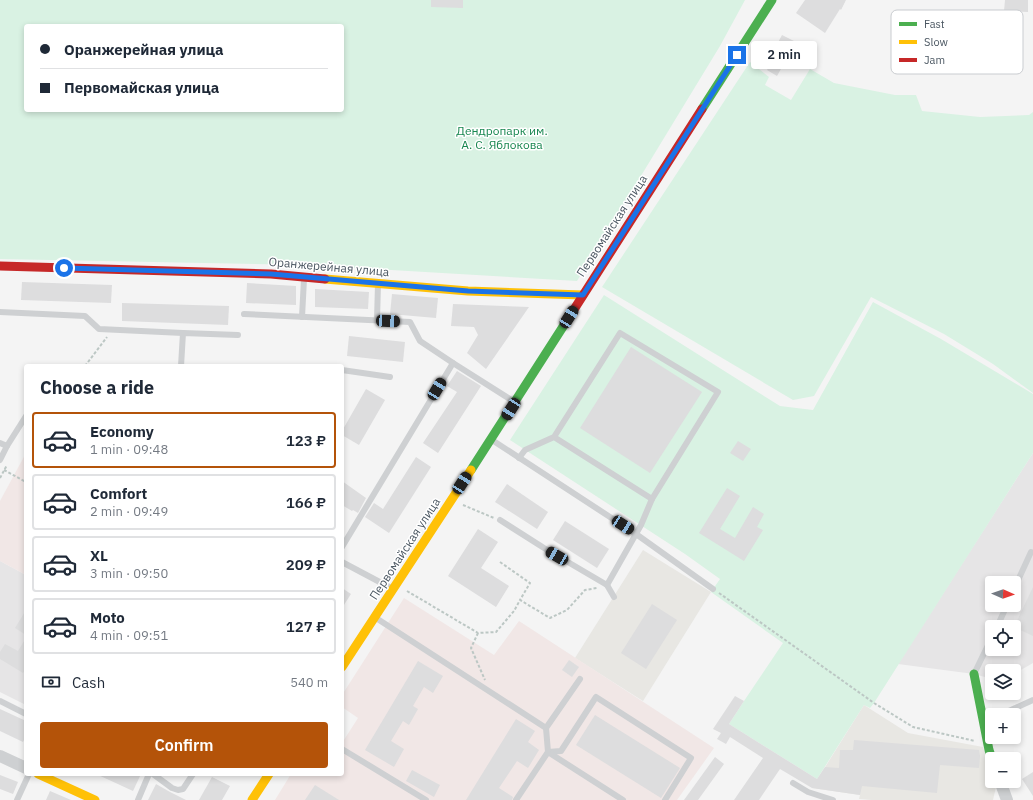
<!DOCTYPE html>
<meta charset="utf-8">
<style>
:root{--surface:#fff;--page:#f6f6f7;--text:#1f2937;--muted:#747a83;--line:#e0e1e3;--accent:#b45309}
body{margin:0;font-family:"IBM Plex Sans",sans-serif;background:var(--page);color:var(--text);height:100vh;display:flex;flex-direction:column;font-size:15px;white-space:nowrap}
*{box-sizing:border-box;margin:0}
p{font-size:13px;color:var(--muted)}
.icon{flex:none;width:22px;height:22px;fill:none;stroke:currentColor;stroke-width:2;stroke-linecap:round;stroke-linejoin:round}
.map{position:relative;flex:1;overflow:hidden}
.panel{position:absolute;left:24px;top:364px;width:320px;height:412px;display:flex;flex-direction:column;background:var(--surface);border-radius:4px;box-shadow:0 2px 6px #0003}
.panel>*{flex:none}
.guide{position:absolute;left:24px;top:24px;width:320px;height:88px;border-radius:4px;box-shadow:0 2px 6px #0003;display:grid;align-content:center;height:88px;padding:0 16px;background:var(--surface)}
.needle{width:26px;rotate:92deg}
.buttons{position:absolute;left:985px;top:576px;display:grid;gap:8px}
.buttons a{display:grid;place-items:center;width:36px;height:36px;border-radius:4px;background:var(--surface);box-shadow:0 2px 6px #0003;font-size:20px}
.end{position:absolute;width:18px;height:18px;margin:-9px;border:5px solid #1a73e8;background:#fff;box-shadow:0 0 0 2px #fff}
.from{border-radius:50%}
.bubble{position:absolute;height:28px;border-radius:4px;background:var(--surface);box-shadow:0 2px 6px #0003;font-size:13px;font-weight:600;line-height:28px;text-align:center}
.car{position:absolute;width:12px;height:24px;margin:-12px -6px;border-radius:5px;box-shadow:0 0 3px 1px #0007;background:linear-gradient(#222 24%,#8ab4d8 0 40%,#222 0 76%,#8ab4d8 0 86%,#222 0)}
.guide b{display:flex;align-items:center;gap:14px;height:38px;font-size:15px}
.guide b+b{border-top:1px solid var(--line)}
.guide i{width:10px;height:10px;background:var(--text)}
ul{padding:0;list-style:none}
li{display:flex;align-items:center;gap:12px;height:56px;margin:0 8px 6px;padding:0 8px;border:2px solid var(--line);border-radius:4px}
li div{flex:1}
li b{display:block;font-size:15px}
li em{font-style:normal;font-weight:600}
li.selected{border-color:var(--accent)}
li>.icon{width:36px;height:36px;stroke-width:1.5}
h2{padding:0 16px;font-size:18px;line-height:48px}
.pay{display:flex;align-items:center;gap:10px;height:44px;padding:0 16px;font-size:15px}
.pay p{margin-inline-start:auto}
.primary-button{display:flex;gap:8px;margin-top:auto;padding:8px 16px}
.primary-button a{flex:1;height:46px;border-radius:4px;background:var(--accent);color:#fff;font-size:16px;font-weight:600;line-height:46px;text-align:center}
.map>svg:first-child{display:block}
.commercial{fill:#e8e7e3}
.education{fill:#e6e5e6;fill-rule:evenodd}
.medical{fill:#f1e7e6}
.green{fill:#d9f2e3;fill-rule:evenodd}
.building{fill:#ddddde}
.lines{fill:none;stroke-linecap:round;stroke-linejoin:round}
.path{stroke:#bcc7c4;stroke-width:2;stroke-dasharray:3 2;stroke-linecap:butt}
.lane{stroke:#ced0d2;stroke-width:6}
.street{stroke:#ced0d2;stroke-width:12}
.fast{stroke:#4caf50;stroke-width:9}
.slow{stroke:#ffc107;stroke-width:9}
.jam{stroke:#c62828;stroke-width:9}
.route{stroke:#1a73e8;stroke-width:5}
.labels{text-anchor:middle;stroke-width:3;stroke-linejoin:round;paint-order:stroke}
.park-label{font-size:12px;fill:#17864f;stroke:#fff}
.street-label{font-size:12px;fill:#4a5661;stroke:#fff}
.key{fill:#fff;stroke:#c9ccd0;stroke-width:1}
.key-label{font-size:11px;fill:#4a5661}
</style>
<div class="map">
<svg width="1033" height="800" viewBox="0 0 1033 800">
<rect width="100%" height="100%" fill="#f4f4f4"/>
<!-- commercial -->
<g class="commercial">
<polygon points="643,550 711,592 643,701 575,658"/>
<polygon points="864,705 908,733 983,747 992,774 992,781 994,781 996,787 993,800 872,800 859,799 860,795 812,788"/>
</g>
<!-- education -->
<g class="education">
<path d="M 1033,453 L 1033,663 L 1014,674 L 1014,671 L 992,671 L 992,679 L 974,674 L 898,664 ZM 992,583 L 1014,583 L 1014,605 L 992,605 ZM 992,627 L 1014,627 L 1014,649 L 992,649 Z"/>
<polygon points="0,561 26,575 26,705 0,692"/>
</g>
<!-- medical -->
<g class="medical">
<polygon points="26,453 26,575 0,561 0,501"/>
<polygon points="404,598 494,655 519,621 714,748 677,800 275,800 291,774 342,774 342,743 358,718 342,707 342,695"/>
</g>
<!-- green -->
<g class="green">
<path d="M 0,0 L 745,0 L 720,46 L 577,281 L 306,265 L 0,259 ZM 26,26 L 342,26 L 342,110 L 26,110 Z"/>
<polygon points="750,62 769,77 765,85 791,100 810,69 834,83 895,95 916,95 922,111 980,117 1029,115 1033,112 1033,393 993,364 944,334 871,297 814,396 793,400 602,287"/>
<polygon points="604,295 780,406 813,410 873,302 941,339 1033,394 1033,453 874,703 870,708 864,705 817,779 729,724 744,701 783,643 711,592 720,579 685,554 510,440"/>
</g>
<!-- building -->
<g class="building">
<polygon points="431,0 463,0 463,8 431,7"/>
<polygon points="805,0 846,0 841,10 840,9 825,33 796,13"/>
<polygon points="1005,0 1028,0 1028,12 1004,11"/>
<polygon points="782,35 796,42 777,76 767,70 770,65 767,63"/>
<polygon points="22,282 112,285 111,303 21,300"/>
<polygon points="247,283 296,286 296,305 246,303"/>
<polygon points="315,289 369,292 368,309 315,307"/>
<polygon points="392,294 438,298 436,318 390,314"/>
<polygon points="122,303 229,306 228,325 122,321"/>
<polygon points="453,304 529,307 486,369 467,353 478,335 474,327 451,326"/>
<polygon points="349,336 405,342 403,362 347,356"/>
<polygon points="631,347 702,392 650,473 580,428"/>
<polygon points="457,371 481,386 438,453 423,443 457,392 447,386"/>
<polygon points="366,389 385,400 359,445 342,435 342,431"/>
<polygon points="738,441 751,449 743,461 730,453"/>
<polygon points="416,457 431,467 389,533 365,517 374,503 383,509"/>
<polygon points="342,481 366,498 358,513 353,510 352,511 342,505"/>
<polygon points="507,484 548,512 537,529 495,502"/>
<polygon points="727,488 740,496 720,529 735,538 753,507 764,514 757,527 763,530 744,561 699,533"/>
<polygon points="565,521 609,549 597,568 553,540"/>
<polygon points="478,529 498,542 481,568 509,586 496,607 448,576"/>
<polygon points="1033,587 1033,636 1014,627"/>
<polygon points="342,588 351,594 342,608"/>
<polygon points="652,604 677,620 646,669 621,653"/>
<polygon points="26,610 26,635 15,628"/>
<polygon points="26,638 26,668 23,673 0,659 0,652 5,644 18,651"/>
<polygon points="569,660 579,667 572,677 562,670"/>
<polygon points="418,661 443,676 433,693 424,687 413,706 418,709 409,725 403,721 391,741 404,749 394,767 365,750"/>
<polygon points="735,696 744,701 729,724 817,779 825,767 839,768 840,750 853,750 854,740 979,750 980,756 979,768 940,765 937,793 862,786 860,795 812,788 780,769 759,800 734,800 763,758 730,737 726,744 717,739 721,733 713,729"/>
<polygon points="0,709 26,721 26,736 23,742 0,731"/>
<polygon points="595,715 680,768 661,798 576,745"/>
<polygon points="516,719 535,731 528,742 539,750 528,768 517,761 499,788 513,797 512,800 466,800"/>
<polygon points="715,757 724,764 698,800 684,800"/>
<polygon points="412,770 440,785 434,797 406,781"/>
<polygon points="1033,772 1033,796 1022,779"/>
<polygon points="96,774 141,774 133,791"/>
<polygon points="0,775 18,782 13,794 0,789"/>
<polygon points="212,777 230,786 222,800 199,800"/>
<polygon points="156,784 170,792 186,800 148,800"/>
<polygon points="315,785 339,800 305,800"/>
<polygon points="50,791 71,800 46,800"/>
</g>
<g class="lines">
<!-- path -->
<g class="path">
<polyline points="85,366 107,337"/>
<polyline points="4,470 26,482"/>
<polyline points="0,478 7,465"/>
<polyline points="463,505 494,518"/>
<polyline points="500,562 530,583 520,600"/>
<polyline points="407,591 478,633 496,632 514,611 520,600 550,618 567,610 585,590 597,588"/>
<polyline points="719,593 874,703 913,727 975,741"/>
<polyline points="478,633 471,648 485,680"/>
</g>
<!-- lane -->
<g class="lane">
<polyline points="0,312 85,316 99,329 183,333"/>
<polyline points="244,314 410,322 420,341 453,363"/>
<polyline points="302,317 304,279"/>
<polyline points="377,320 378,284"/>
<polyline points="181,366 183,333 238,335"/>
<polyline points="342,370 390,377"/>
<polyline points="492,440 636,534 713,589"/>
<polyline points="0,443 7,446 26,416"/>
<polyline points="519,458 525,450 554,437 652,499 718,392 620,333 554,437"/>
<polyline points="0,460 7,446"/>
<polyline points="500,520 544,548 607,585 641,525 652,499"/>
<polyline points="342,547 453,363 513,401"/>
<polyline points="342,562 391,588"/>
<polyline points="607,585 614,597"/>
<polyline points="1014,589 1031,552"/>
<polyline points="376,618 546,728"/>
<polyline points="997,627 1007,605"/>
<polyline points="974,674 992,637"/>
<polyline points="0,701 26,714"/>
<polyline points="1000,715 1033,700"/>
<polyline points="342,749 426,800"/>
<polyline points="548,752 561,751 596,697 691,758 665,800"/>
<polyline points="548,752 623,800"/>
<polyline points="153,774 172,788 178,790 183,789 193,774"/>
<polyline points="793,783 808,792 833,800"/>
<polyline points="17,800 29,774"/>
<polyline points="138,800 149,774"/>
<polyline points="516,800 548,752 546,728 580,679"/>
</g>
<!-- street -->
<g class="street">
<polyline points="0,756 26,768"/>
<polyline points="1000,781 1007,800"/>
</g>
<!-- fast -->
<g class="fast">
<polyline points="702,109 772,0"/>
<polyline points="471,470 566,322"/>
<polyline points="974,674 989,750 992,759"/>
</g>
<!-- slow -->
<g class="slow">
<polyline points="325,279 468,291 583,295"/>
<polyline points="342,667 471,470"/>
<polyline points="38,774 95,800"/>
<polyline points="252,800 269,774"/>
</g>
<!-- jam -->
<g class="jam">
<polyline points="0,266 271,274 325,279"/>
<polyline points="566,322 702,109"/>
</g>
</g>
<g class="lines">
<!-- route -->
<polyline class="route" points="64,268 271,274 468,291 583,295 737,55"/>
</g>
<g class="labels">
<!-- park labels -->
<g class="park-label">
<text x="502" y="135">Дендропарк им.<tspan x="502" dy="14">А. С. Яблокова</tspan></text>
</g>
<!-- street labels -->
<g class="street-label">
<text transform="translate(612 226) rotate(-57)" y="4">Первомайская улица</text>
<text transform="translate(329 267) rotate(5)" y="4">Оранжерейная улица</text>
<text transform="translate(405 549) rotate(-57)" y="4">Первомайская улица</text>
</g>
</g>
<!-- legend -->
<rect x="891" y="10" width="132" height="64" rx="6" class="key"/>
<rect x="899" y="22" width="18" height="4" fill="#4caf50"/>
<rect x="899" y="40" width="18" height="4" fill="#ffc107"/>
<rect x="899" y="58" width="18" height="4" fill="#c62828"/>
<g class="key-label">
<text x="924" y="28">Fast</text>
<text x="924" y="46">Slow</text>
<text x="924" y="64">Jam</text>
</g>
</svg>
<div class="buttons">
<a><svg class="needle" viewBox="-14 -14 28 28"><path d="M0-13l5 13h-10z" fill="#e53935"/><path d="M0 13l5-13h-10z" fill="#747a83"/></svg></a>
<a><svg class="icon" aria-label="locate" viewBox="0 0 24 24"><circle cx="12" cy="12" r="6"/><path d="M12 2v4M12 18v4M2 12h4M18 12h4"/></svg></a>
<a><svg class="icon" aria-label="layers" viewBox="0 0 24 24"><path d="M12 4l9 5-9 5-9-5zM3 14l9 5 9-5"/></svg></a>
<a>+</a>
<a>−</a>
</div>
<i class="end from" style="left:64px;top:268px"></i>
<i class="end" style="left:737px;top:55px"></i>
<div class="bubble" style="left:751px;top:41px;width:66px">2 min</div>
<i class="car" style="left:569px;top:317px;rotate:32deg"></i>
<i class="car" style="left:388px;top:321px;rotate:93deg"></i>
<i class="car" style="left:437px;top:389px;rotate:31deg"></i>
<i class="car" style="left:511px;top:409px;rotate:213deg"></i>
<i class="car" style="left:462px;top:483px;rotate:33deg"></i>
<i class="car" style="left:623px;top:525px;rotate:123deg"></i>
<i class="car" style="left:557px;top:556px;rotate:300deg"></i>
<div class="guide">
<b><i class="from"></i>Оранжерейная улица</b>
<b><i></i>Первомайская улица</b>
</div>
<section class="panel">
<h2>Choose a ride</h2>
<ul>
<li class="selected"><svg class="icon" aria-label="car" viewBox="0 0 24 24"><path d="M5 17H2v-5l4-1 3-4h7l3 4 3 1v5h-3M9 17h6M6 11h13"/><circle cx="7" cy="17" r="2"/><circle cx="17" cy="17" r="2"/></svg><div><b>Economy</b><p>1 min · 09:48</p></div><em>123 ₽</em></li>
<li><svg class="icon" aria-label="car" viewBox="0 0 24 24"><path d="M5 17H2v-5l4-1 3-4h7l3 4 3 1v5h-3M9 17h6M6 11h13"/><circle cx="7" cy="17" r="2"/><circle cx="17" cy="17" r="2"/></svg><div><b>Comfort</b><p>2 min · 09:49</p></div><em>166 ₽</em></li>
<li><svg class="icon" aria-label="car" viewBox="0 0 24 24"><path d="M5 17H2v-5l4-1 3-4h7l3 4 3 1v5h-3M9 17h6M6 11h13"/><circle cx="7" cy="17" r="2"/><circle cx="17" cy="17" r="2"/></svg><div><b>XL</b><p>3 min · 09:50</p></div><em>209 ₽</em></li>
<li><svg class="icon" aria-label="car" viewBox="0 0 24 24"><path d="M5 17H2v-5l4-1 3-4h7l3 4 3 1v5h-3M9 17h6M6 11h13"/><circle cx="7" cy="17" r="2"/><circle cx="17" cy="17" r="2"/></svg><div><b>Moto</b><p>4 min · 09:51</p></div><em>127 ₽</em></li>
</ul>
<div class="pay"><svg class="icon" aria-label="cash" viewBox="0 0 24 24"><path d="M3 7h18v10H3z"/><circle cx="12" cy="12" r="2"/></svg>Cash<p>540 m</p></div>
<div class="primary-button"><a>Confirm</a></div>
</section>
</div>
